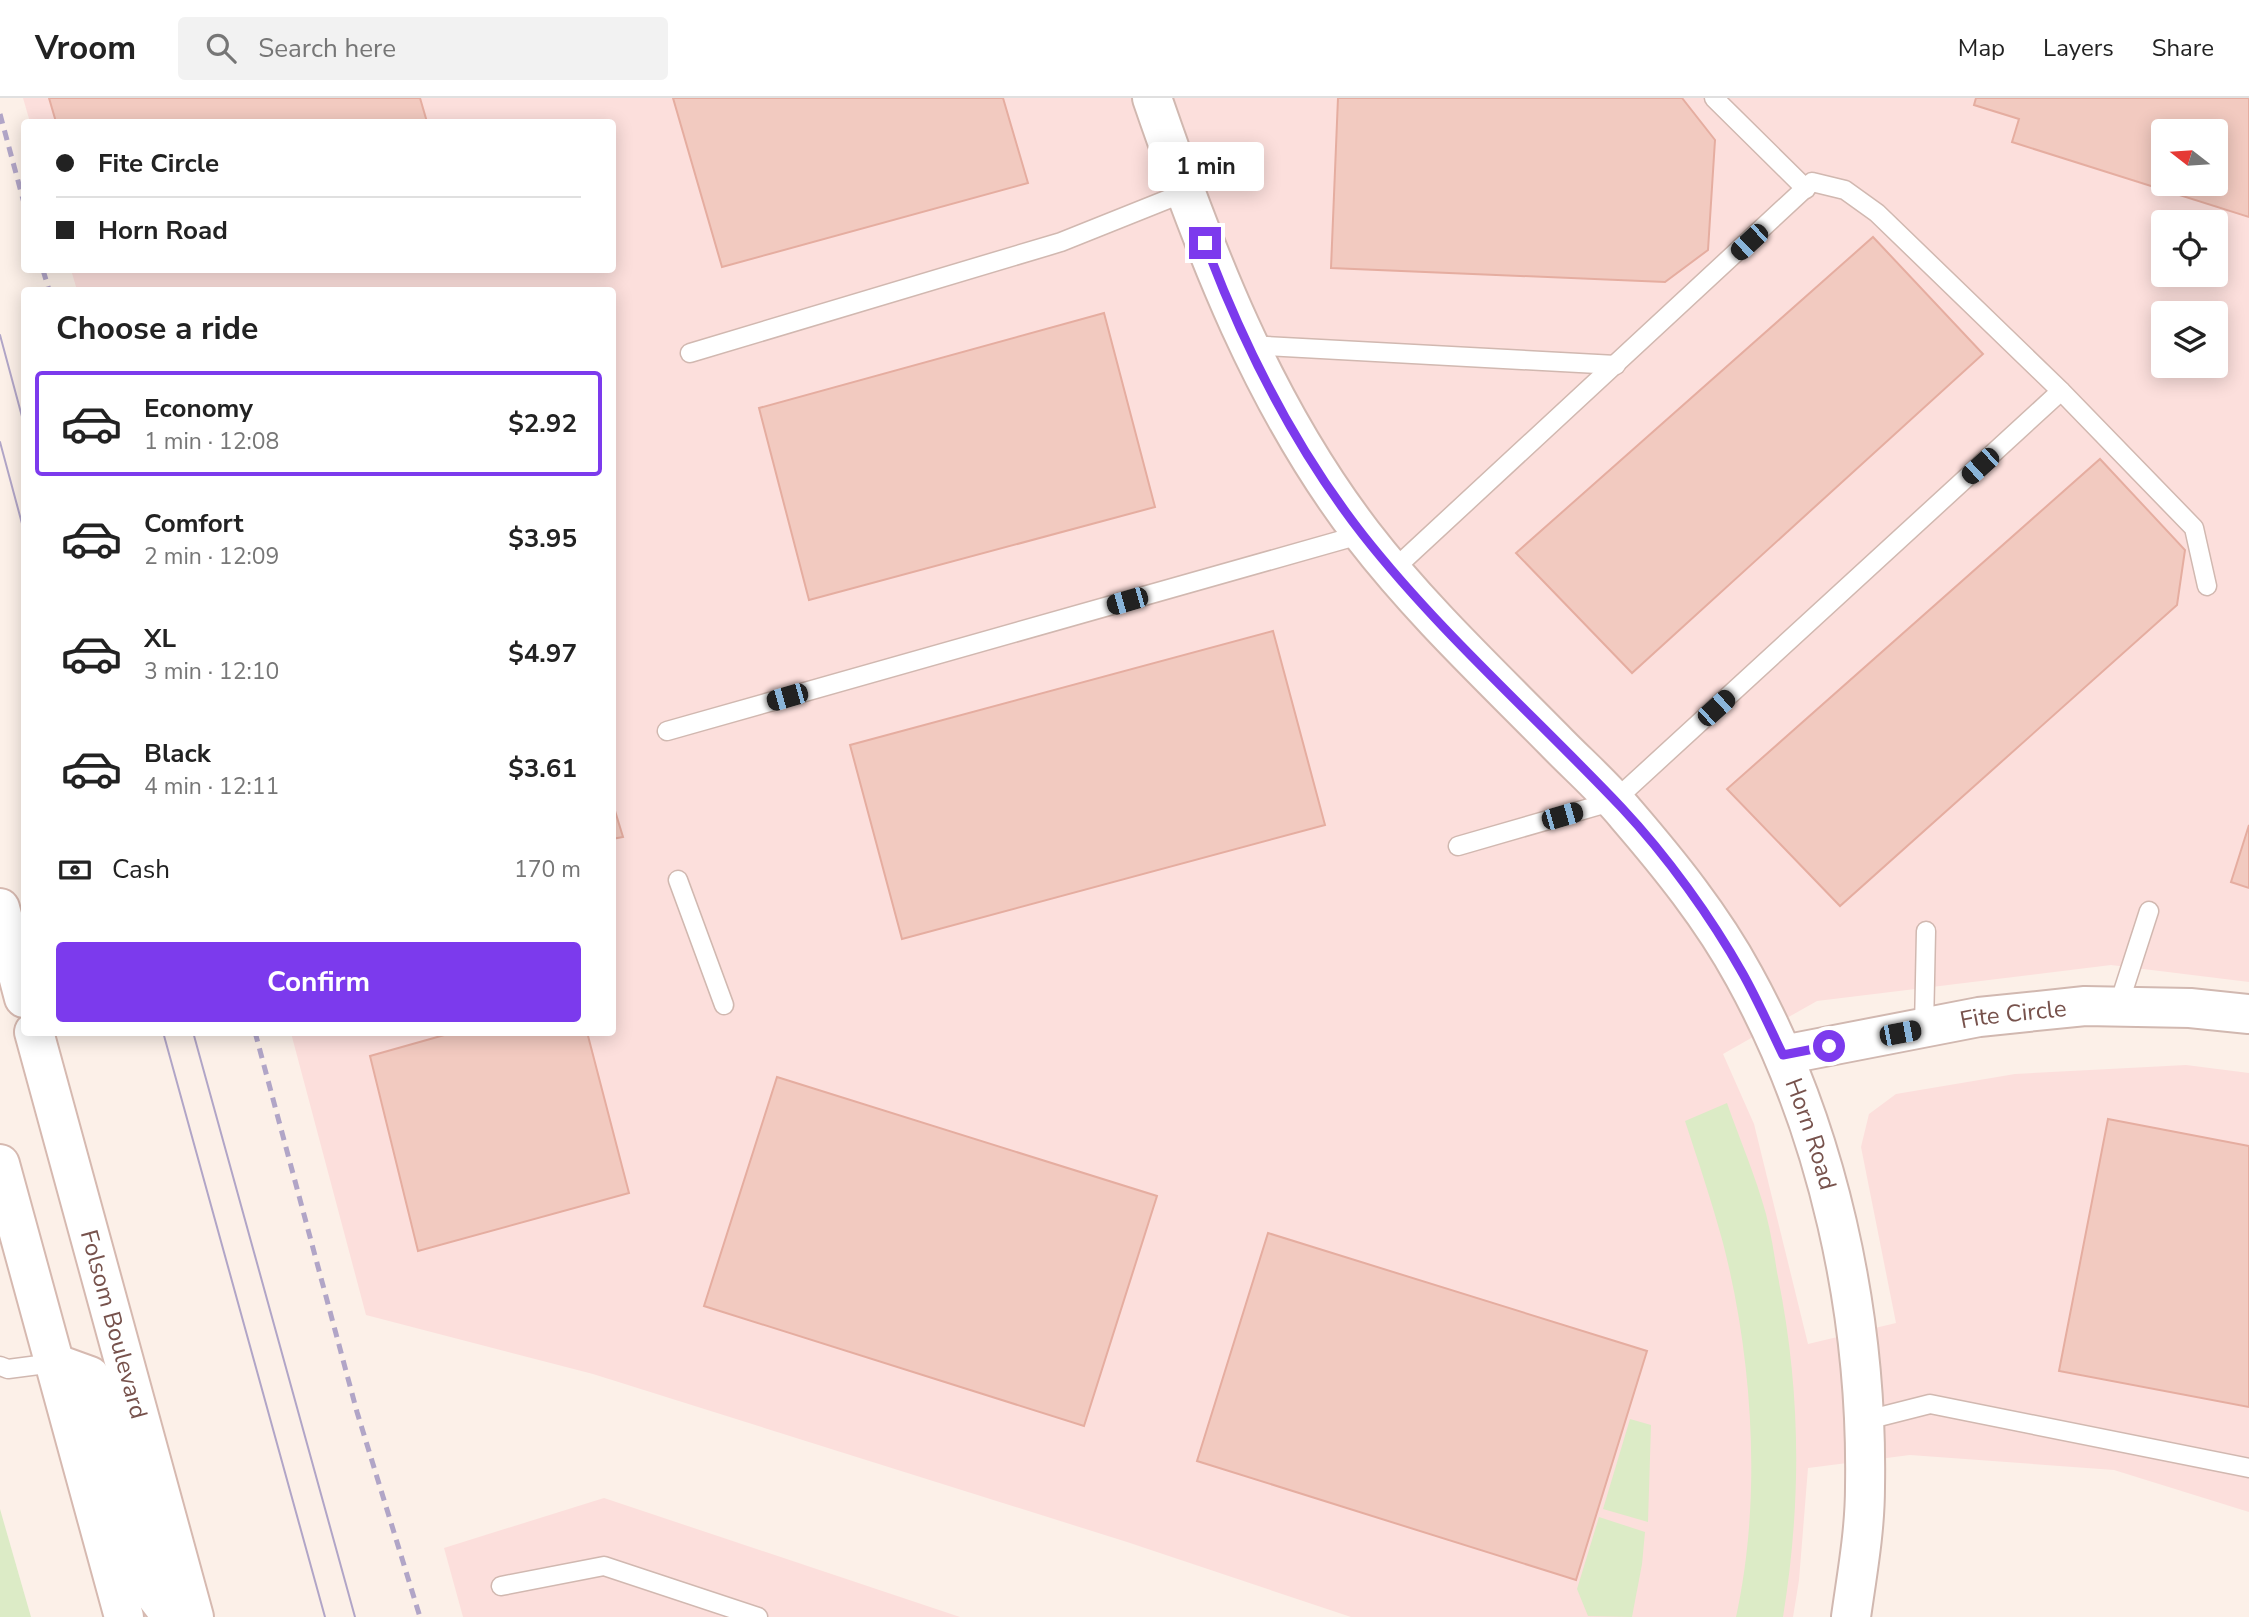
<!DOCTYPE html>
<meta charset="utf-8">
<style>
:root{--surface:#fff;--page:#f2f2f2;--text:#222;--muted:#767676;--line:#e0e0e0;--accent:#7c3aed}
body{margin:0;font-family:"Nunito Sans",sans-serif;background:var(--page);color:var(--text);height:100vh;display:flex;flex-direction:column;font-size:26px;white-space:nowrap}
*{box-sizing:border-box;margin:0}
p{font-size:23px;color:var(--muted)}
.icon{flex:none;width:38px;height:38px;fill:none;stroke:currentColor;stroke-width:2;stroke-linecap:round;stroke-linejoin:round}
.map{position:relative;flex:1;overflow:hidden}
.panel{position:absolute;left:21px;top:189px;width:595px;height:749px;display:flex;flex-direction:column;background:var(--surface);border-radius:7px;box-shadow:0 4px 18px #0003}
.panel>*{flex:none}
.hud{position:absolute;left:21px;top:21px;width:595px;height:154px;border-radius:7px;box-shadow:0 4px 18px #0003;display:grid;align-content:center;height:154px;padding:0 35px;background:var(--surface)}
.needle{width:46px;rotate:287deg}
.buttons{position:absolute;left:2151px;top:21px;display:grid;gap:14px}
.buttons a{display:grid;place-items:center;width:77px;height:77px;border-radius:7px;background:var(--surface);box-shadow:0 4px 18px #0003;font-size:35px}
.end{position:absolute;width:32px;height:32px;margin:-16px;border:9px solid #7c3aed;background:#fff;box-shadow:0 0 0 4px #fff}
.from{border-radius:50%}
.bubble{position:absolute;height:49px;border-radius:7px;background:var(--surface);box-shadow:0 4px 18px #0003;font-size:23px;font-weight:700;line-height:49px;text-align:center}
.car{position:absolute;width:21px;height:42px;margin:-21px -10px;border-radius:9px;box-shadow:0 0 5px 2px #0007;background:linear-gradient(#222 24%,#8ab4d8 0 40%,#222 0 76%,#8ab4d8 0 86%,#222 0)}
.hud b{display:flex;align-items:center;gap:24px;height:66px;font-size:26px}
.hud b+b{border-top:2px solid var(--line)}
.hud i{width:18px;height:18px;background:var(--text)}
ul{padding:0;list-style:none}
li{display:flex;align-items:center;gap:21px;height:105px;margin:0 14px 10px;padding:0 21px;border:4px solid transparent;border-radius:7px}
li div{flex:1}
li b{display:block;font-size:26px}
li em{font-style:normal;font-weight:700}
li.selected{border-color:var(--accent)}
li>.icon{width:63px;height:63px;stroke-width:1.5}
h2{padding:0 35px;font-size:32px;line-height:84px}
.pay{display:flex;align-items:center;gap:18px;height:77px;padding:0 35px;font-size:26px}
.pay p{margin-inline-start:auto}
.button{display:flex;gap:14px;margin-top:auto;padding:14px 35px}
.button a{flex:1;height:80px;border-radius:7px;background:var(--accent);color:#fff;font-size:28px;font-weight:700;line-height:80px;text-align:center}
header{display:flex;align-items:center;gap:42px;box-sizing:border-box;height:98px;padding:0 35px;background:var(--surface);border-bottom:2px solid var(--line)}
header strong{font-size:33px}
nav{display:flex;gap:38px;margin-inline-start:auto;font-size:24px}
.search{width:490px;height:63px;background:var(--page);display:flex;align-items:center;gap:18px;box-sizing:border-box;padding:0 24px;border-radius:7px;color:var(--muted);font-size:26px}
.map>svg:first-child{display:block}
.commercial{fill:#fcdfdc;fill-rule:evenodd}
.green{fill:#dcebc6}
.building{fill:#f2cac0;stroke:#e5ada0;stroke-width:2;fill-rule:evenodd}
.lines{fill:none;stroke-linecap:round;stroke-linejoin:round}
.service-casing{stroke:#d1b8b0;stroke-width:21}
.tertiary-casing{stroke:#d1b8b0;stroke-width:42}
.secondary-casing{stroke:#d6b9b0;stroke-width:42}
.service{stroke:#fff;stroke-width:18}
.tertiary{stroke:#fff;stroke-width:38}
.secondary{stroke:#fff;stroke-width:38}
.tram{stroke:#b1a5c7;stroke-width:2}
.rail{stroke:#b1a5c7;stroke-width:5;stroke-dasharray:10 7;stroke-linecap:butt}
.route{stroke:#7c3aed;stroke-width:9}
.labels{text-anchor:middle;stroke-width:6;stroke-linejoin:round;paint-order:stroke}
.street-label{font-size:24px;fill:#77524c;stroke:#fff5ef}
</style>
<header>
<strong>Vroom</strong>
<div class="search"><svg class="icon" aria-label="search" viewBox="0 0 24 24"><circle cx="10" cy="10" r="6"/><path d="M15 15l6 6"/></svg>Search here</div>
<nav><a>Map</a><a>Layers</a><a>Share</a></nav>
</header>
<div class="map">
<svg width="2249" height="1519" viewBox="0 0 2249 1519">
<rect width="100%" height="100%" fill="#fcf0e8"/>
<!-- commercial -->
<g class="commercial">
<path d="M 23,0 L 2249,0 L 2249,884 L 2111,867 L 1817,903 L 1723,956 L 1754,1026 L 1808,1246 L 1896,1225 L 1861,1049 L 1869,1016 L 1896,996 L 2015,976 L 2186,967 L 2249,975 L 2249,1414 L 2114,1372 L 1910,1357 L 1808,1370 L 1799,1482 L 1793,1519 L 1351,1519 L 1127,1444 L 593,1276 L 366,1217 L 291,935 L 612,934 L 612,192 L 77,192 L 71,172 L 612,172 L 612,24 L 30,24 ZM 2163,33 L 2216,33 L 2216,86 L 2163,86 ZM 2163,124 L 2216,124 L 2216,177 L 2163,177 ZM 2163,215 L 2216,215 L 2216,268 L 2163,268 Z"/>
<polygon points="604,1400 960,1519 463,1519 444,1450"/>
</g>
<!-- green -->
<g class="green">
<path d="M 1727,1005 C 1740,1042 1756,1079 1766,1116 C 1771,1135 1774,1155 1777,1174 C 1801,1291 1802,1401 1783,1519 L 1736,1519 C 1762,1401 1753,1261 1723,1145 C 1712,1104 1698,1063 1685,1023 Z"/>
<polygon points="1630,1321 1651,1327 1648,1424 1603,1411"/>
<polygon points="0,1411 31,1519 0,1519"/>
<polygon points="1599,1419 1645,1434 1642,1466 1632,1519 1588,1518 1577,1491"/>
</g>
<!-- building -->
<g class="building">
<polygon points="49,0 420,0 427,24 56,24"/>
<polygon points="673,0 1003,0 1028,85 722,169"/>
<polygon points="1338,0 1682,0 1715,42 1708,152 1665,184 1331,170"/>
<path d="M 1976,0 L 2249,0 L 2249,119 L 2012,44 L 2019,21 L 1974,7 ZM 2163,33 L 2216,33 L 2216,86 L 2163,86 Z"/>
<polygon points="1873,139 1983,256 1632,575 1516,455"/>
<polygon points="1104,215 1155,409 809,502 759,310"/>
<polygon points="2100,361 2185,452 2177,507 1840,808 1727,691"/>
<polygon points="1273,533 1325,727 902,841 850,647"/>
<polygon points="612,703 623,739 612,741"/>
<polygon points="2249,727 2249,790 2231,784"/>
<polygon points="455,934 587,934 629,1095 418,1153 370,958"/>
<polygon points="777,979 1157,1098 1084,1328 704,1208"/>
<polygon points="2108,1021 2249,1048 2249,1309 2059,1273"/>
<polygon points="1268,1135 1647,1253 1576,1482 1197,1363"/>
</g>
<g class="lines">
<!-- service casing -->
<g class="service-casing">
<g id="service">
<polyline points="1714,0 1806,91"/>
<polyline points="1247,247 1616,267"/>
<polyline points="690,255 1061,144 1186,94"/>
<polyline points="1393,472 1812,84 1845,92 1877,115 2061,293 2194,430 2207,488"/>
<polyline points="667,633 1363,436"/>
<polyline points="1458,748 1614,703 2061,293"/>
<polyline points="678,782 724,907"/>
<polyline points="2118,909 2149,813"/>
<polyline points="1924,930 1926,833"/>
<polyline points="0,1268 8,1271 54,1265"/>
<polyline points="1863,1323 1930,1306 2249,1370"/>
<polyline points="501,1488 604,1468 758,1519"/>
</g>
</g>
<!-- tertiary casing -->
<g class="tertiary-casing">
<g id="tertiary">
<path id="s1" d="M 1152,0 C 1205,154 1263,307 1363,437 C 1420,511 1488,575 1553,641 C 1577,666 1604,689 1626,716 C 1669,766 1712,819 1744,878 C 1828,1030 1868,1216 1865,1389 C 1865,1433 1857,1476 1851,1519"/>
<path id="s2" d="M 1783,957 L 1979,919 L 2085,908 L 2190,910 L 2249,916"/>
</g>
</g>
<!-- secondary casing -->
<g class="secondary-casing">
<g id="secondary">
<polyline points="0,810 24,900"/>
<path id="s3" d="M 34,934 L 194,1519"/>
<polyline points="0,1066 124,1519"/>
<polyline points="54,1265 90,1278 153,1494 172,1519"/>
</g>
</g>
<!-- service -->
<use href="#service" class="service"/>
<!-- tertiary -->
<use href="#tertiary" class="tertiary"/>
<!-- secondary -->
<use href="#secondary" class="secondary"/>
<!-- tram -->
<g class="tram">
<polyline points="0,237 24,326"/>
<polyline points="0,344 24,433"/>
<polyline points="163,934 325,1519"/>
<polyline points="193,934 355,1519"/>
</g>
<!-- rail -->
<g class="rail">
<polyline points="0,16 24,105"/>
<polyline points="43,172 49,192"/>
<polyline points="255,934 357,1314 420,1519"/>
</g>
</g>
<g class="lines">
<!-- route -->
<path class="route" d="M 1205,145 C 1244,249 1295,350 1363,437 C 1441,536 1536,619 1622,710 C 1667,758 1711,819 1743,876 C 1758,903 1770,930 1783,957 L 1829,948"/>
</g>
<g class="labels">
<!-- street labels -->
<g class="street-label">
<text dy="8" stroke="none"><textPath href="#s2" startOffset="234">Fite Circle</textPath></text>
<text dy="8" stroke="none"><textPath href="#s1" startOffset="1244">Horn Road</textPath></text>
<text dy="8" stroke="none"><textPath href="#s3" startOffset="303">Folsom Boulevard</textPath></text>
</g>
</g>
</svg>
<div class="buttons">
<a><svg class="needle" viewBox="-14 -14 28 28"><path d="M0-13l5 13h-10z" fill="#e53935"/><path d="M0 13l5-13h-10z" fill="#767676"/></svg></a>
<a><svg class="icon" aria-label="locate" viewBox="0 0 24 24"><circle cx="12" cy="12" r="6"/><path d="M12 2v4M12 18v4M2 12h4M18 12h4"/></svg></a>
<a><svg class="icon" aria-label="layers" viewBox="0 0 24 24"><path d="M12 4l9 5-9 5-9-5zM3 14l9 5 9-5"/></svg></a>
</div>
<i class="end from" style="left:1829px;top:948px"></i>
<i class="end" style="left:1205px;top:145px"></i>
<div class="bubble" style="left:1148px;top:44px;width:116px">1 min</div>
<i class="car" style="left:1749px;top:144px;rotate:227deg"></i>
<i class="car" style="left:1980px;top:368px;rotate:228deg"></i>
<i class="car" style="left:1127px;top:503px;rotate:254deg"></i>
<i class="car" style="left:787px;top:599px;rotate:254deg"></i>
<i class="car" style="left:1716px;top:610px;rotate:48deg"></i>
<i class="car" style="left:1562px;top:718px;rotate:74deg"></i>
<i class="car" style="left:1900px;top:935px;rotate:79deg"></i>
<div class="hud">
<b><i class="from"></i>Fite Circle</b>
<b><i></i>Horn Road</b>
</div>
<section class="panel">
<h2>Choose a ride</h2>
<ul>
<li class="selected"><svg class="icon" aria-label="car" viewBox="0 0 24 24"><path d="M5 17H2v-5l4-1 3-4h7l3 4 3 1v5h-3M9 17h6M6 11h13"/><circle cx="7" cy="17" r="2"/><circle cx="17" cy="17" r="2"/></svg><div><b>Economy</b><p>1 min · 12:08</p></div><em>$2.92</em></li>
<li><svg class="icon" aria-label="car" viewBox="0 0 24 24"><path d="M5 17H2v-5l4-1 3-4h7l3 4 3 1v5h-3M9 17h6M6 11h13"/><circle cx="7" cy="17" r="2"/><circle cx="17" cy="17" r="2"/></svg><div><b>Comfort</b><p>2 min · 12:09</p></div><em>$3.95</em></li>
<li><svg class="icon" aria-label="car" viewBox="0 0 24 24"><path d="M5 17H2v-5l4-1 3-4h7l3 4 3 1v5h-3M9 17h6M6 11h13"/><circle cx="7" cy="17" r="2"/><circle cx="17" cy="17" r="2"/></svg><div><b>XL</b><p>3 min · 12:10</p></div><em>$4.97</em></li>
<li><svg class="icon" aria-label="car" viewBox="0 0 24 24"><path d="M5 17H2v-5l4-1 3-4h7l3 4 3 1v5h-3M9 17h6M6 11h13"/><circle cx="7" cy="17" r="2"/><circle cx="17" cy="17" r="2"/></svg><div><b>Black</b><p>4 min · 12:11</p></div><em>$3.61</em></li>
</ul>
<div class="pay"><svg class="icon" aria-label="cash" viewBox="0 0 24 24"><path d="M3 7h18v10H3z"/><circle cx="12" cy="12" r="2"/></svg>Cash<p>170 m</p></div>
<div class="button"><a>Confirm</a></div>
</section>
</div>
